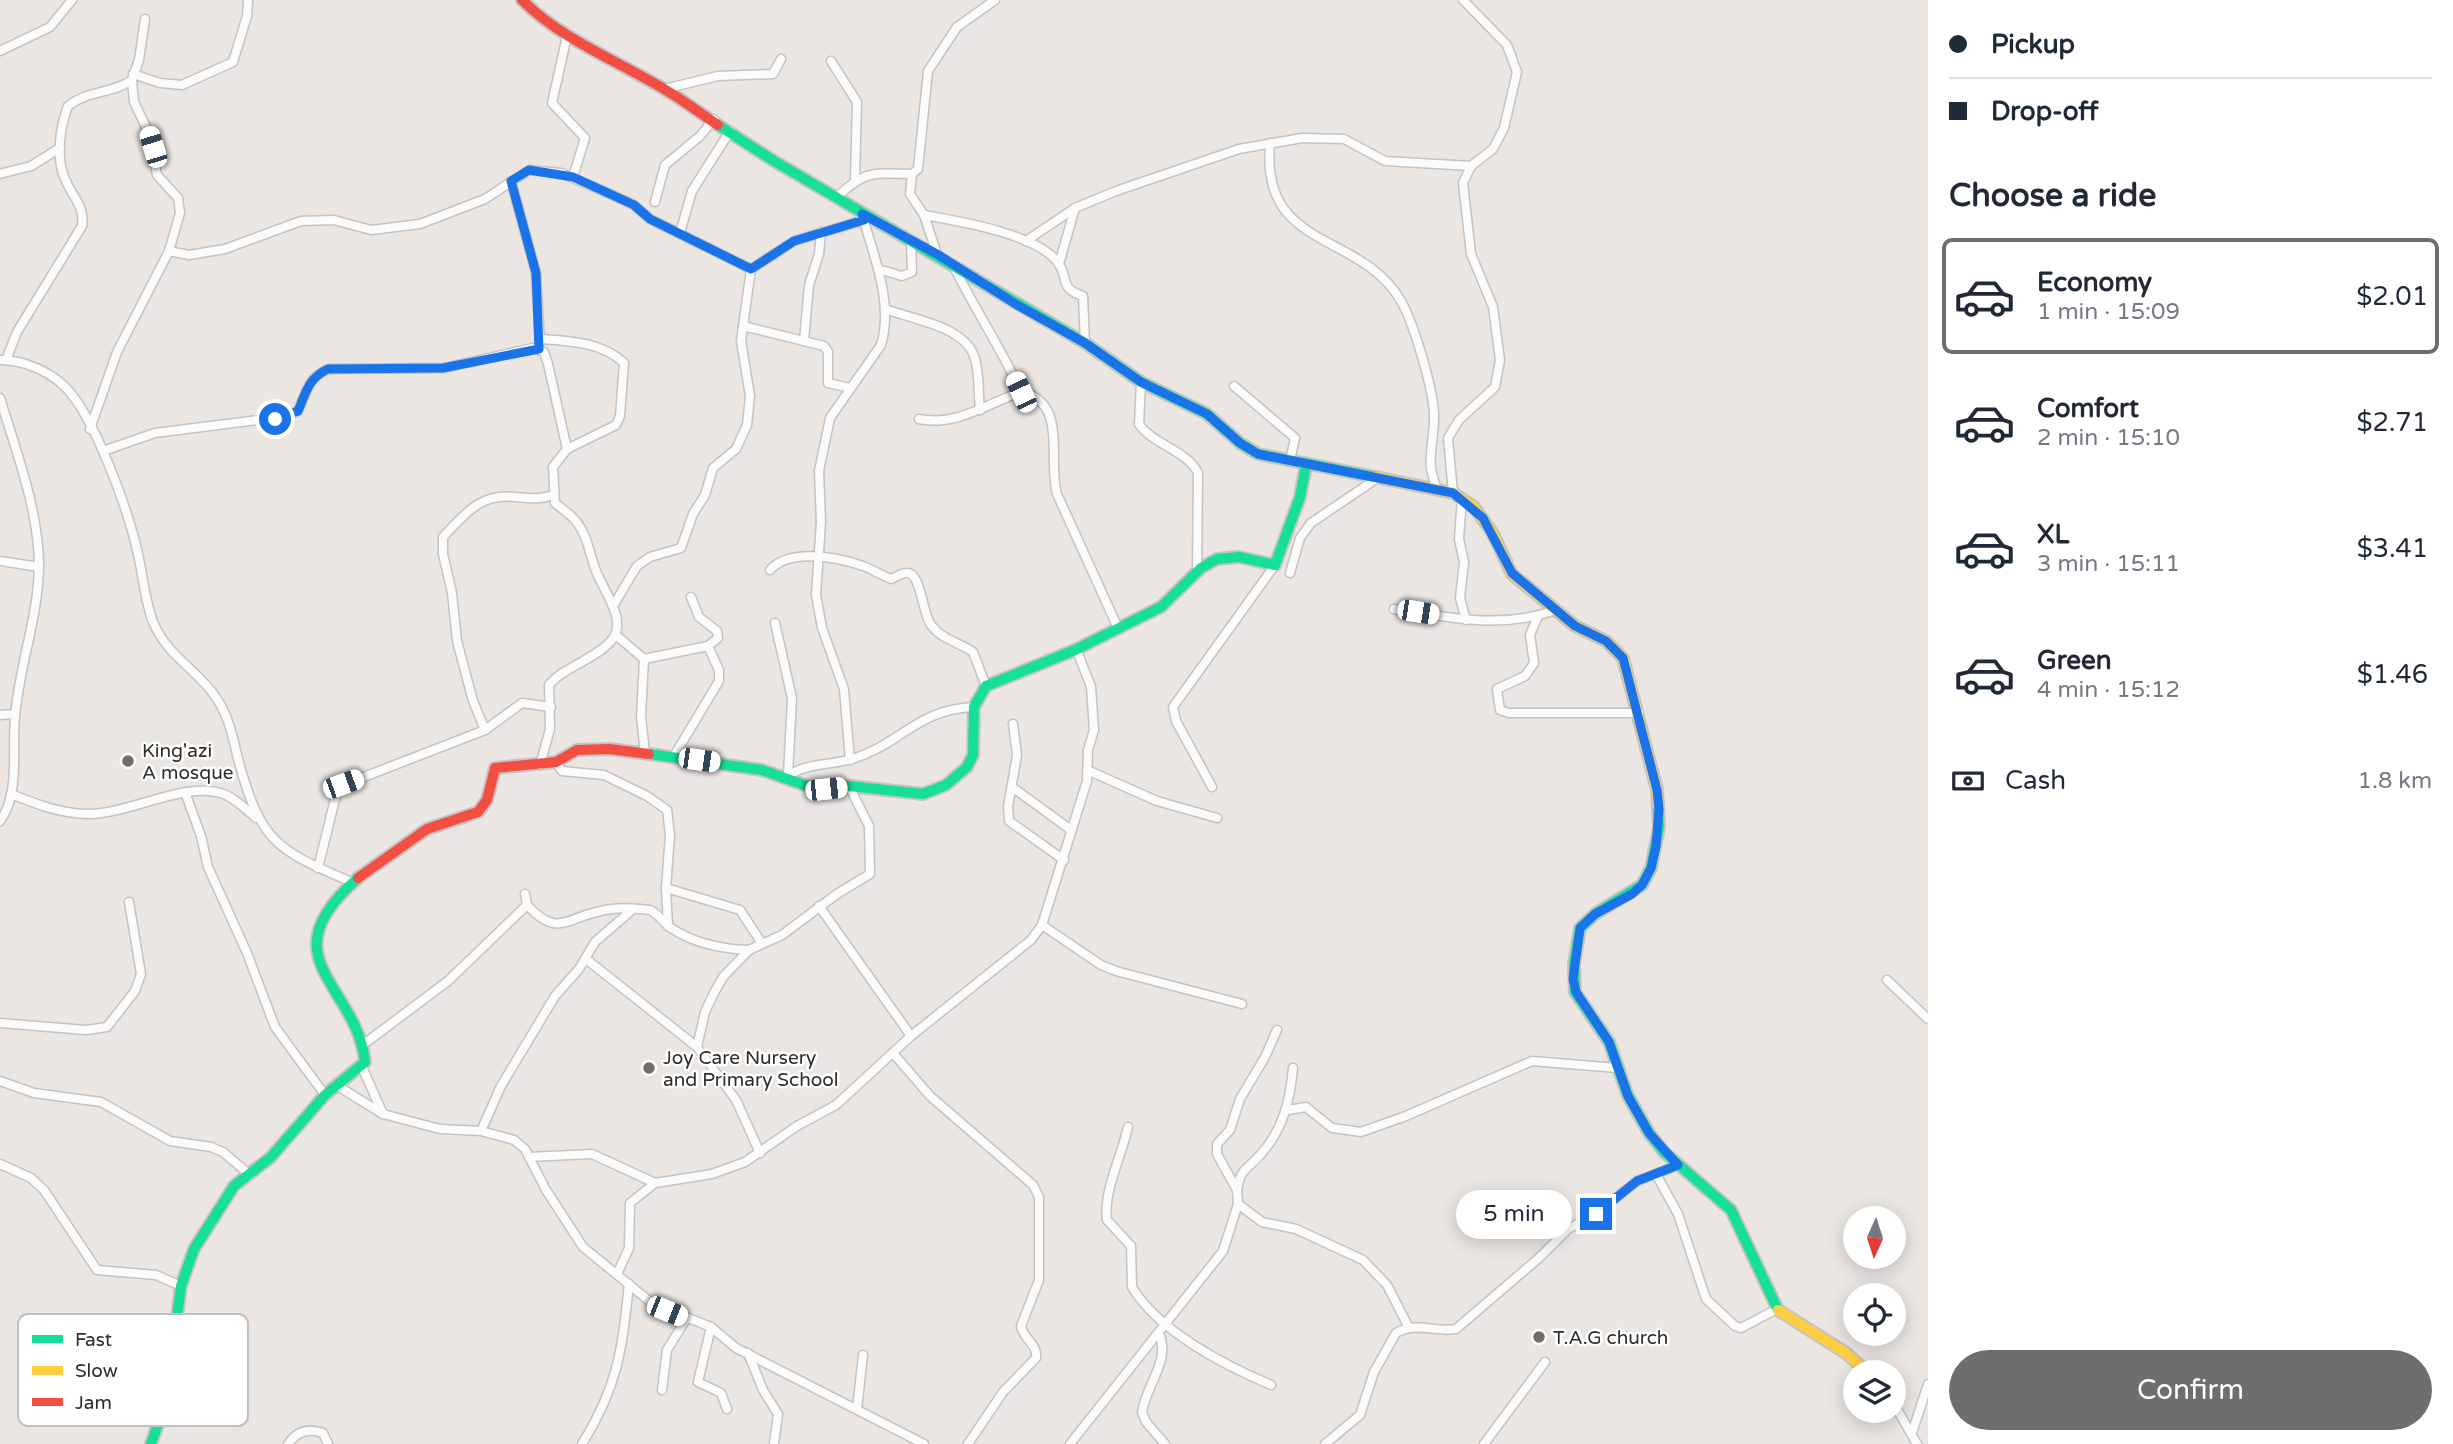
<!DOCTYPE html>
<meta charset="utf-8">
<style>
:root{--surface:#fff;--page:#f2f2f3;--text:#1f2937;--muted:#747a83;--line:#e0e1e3;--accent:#706e6c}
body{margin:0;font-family:"Varela Round",sans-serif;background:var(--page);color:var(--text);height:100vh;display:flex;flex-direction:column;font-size:26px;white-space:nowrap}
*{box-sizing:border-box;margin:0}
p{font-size:23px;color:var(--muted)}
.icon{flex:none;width:38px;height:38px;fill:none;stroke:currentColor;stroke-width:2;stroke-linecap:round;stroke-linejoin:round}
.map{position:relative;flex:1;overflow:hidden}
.drawer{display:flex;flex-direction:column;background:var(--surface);width:525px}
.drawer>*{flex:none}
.guide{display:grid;align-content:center;height:154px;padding:0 21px;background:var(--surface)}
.needle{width:46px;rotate:183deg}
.buttons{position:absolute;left:1843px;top:1206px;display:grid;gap:14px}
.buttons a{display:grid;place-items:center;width:63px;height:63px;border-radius:50%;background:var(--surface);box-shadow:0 4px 18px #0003;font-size:35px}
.end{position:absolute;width:32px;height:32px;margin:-16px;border:9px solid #1a73e8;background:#fff;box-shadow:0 0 0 4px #fff}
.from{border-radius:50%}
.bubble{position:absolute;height:49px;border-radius:24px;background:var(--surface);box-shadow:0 4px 18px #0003;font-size:23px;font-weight:600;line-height:49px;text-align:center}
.car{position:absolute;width:21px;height:42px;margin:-21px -10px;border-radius:9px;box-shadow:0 0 5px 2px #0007;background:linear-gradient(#fff 24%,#345 0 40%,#fff 0 76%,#345 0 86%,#fff 0)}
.guide b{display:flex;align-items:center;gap:24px;height:66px;font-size:26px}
.guide b+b{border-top:2px solid var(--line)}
.guide i{width:18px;height:18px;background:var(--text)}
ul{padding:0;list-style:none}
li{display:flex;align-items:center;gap:21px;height:116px;margin:0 14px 10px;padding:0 7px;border:4px solid transparent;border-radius:10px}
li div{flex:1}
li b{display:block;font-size:26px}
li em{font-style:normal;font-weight:600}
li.current{border-color:var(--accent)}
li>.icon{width:63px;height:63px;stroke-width:1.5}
h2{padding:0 21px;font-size:32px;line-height:84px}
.pay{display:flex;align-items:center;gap:18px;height:77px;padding:0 21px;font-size:26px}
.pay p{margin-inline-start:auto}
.button{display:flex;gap:14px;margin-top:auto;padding:14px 21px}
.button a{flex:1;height:80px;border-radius:42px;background:var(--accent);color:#fff;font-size:28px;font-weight:600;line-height:80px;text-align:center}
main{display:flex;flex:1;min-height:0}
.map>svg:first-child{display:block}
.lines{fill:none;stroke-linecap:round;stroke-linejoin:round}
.street-casing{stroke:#c4c3c3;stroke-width:11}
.fast-casing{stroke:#c4c3c3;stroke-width:14}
.slow-casing{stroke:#c4c3c3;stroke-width:14}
.jam-casing{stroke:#c4c3c3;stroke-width:14}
.street{stroke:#fcfbfb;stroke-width:8}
.fast{stroke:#16e098;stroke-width:10}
.slow{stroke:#ffcf43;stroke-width:10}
.jam{stroke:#f24e42;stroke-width:10}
.route{stroke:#1a73e8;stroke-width:9}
.poi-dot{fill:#706e6c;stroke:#fff;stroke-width:2.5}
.labels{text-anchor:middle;stroke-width:5;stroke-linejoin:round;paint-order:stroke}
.poi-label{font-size:19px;fill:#2d2d2d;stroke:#fff;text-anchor:start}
.key{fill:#fff;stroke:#c0c0c0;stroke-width:2}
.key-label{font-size:19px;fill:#2d2d2d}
</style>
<main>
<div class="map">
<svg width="1928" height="1444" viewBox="0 0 1928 1444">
<rect width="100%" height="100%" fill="#ebe6e2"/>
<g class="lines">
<!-- street casing -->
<g class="street-casing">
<g id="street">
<polyline points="567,36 552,103 585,138 573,177"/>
<polyline points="0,51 50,27 72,0"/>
<polyline points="831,61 857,102 855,179"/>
<polyline points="133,74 160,83 182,85 233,62 247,16 248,0"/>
<polyline points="664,89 718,76 773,74 781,59"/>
<path d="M 1270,143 C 1260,252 1360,230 1401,301 C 1414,324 1433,388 1434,414 C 1435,432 1429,451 1431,468 C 1432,475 1435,482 1436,489"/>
<polyline points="0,174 31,166 60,148"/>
<polyline points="912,174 910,194 924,215 937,254"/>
<polyline points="511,181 536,273 540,342"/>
<path d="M 836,198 C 865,170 873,173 912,174 L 918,169 L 928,71 L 957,27 L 995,0"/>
<polyline points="655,202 665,165 700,136 714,119"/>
<path d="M 924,215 C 958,221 1039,234 1059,264 C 1069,280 1059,288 1083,296 L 1085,343"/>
<polyline points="680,233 692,191 730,131"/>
<polyline points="1026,241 1075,208 1116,191 1239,149 1302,138 1344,139 1385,161 1471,166"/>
<polyline points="169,251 189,255 225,249 301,221 334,220 371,230 420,224 485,199 529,170 561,173 615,196 634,205 650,219 751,269"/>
<polyline points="1059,264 1075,208"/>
<path d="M 953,265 C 974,308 1001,348 1021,392"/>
<polyline points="878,269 902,276 912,272 911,240"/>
<path d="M 885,309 C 912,319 963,326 974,356 C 980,372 978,393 980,410"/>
<polyline points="743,326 824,346 828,352 828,383 850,388"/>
<polyline points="804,341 809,285 819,254 821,232"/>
<path d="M 0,360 C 22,360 47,370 63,385 C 94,413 129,513 138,554 C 143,576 145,601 153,622 C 169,659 198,669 217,699 C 229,717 233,738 238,759 C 261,843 276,850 354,883"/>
<path d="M 6,360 L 17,332 L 82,226 C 85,206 73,198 66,181 C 55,160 60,127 68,106 C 88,90 112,94 132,80"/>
<path d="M 1141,382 L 1139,424 C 1153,445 1187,450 1198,473 L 1197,571"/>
<polyline points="1234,386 1295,438 1290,461"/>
<path d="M 0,398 C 16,451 38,508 39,564 C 39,615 19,666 15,717 C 12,749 20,795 0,821"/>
<path d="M 919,419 C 956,427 988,403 1021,392 C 1069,402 1047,460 1057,494 L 1118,628"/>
<polyline points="90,429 117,352 169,251 180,213 178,198 157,175 149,133 134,102 132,80 139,60 145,19"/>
<path d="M 103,451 L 155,433 L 289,416 L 298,411 C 306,393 307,378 328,369 L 444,368 L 533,348 L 544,352 L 548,364 L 567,449"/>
<polyline points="1453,493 1448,438 1459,420 1495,387 1500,360 1493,307 1471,254 1463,183 1471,166 1493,149 1504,128 1517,72 1507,45 1463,0"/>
<polyline points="1462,498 1459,539 1464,562 1460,598 1466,620"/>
<polyline points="0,561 39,567"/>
<path d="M 770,570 C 789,548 836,557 860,565 C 871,568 880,575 891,579 C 896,577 901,573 907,573 C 921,572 922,613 931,625 C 942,640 959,642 973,652 L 986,686"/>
<polyline points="1290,573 1300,538 1311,523 1379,477"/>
<polyline points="613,606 637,566 650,557 681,548 693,514 705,495 713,468 736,449 747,425 750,396 741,341 751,269 794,241 864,220"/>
<path d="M 1394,609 C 1449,617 1501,630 1555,610"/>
<polyline points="1538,616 1530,635 1534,663 1525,676 1497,689 1500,710 1509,713 1639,713"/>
<polyline points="775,623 792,698 788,775"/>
<polyline points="616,635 644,659 641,717 645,753"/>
<polyline points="644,659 708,646 718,638 717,631 699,617 691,597"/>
<polyline points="0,715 15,714"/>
<polyline points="1013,724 1017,755 1008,807 1009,821 1064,860"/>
<path d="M 485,730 L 473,701 L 457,641 L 452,593 L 443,554 L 443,537 C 465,514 480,493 515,497 C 529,498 539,500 553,495"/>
<polyline points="674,756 719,681 719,670 708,646"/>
<path d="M 850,760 L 844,689 L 822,628 L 816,595 L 821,522 L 819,471 L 830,418 L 881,345 C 894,302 873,255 862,214"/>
<polyline points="556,762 562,771 604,775 647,796 667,810 670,835 666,888 668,926"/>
<path d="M 540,765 L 550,729 L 549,685 C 562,668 594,660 611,641 C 629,622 603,590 596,571 C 589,553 588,536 576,521 C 570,514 562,509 555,503 L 553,467 L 567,449 L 616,425 L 620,416 L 624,363 C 602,342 569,341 540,339"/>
<polyline points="1087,770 1157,801 1217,818"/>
<path d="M 785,778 C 806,762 828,766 852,759 C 900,745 917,709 974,707"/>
<polyline points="1012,787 1071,830"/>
<polyline points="1212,787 1176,721 1173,707 1275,565"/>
<polyline points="185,792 201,836 208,867 247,953 275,1027 325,1095"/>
<path d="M 11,794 C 36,804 61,814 89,814 C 131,814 187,779 226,795 C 237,800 247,810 256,818"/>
<polyline points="318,868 338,787 485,730 522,703 551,707"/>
<polyline points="666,888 740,910 761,942"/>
<path d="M 525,894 L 527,905 C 558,938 565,918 601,911 C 616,907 634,908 650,910 C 659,914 663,923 671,928 C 695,944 721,949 749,950"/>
<polyline points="819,906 911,1036"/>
<polyline points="1042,925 1101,965 1116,971 1242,1004"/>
<polyline points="586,959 697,1047"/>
<polyline points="1887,980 1928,1019"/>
<polyline points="0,1023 86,1030 107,1027 135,991 141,974 129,902"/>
<polyline points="364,1044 448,981 527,905"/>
<path d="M 893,1053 L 930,1096 L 1033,1185 L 1039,1197 L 1039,1280 L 1021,1326 C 1023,1339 1038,1344 1036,1358 L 1003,1392 L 968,1444"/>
<polyline points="362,1067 383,1114"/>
<polyline points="0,1081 34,1093 101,1102 170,1141 211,1147 223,1152 250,1175"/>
<polyline points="336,1085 383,1114 440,1129 481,1131 514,1140 525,1149 546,1190 583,1247 653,1304 711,1327 736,1348 924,1444"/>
<polyline points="1288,1110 1306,1107 1332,1128 1361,1132 1406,1116 1532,1061 1617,1068"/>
<path d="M 1128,1127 C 1122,1155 1103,1192 1107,1220 L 1131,1246 L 1132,1287 C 1158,1331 1226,1366 1271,1385"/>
<polyline points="481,1131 501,1086 555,996 579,969 595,942 633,909"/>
<polyline points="760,1153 736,1100 697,1047 705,1012 714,993 723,977 749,950 782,935 837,894 870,874 869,826 849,786"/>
<polyline points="529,1157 592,1154 655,1183 712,1174 745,1162 797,1126 836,1105 911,1036 1031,940 1042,925 1087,781 1088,750 1094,730 1091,687 1077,651"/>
<polyline points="0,1164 31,1178 44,1190 97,1270 156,1275 181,1286"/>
<polyline points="1656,1174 1678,1214 1706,1299 1735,1326 1741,1328 1777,1309"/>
<path d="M 1237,1190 C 1241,1168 1246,1171 1260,1155 C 1283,1130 1290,1101 1293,1068"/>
<polyline points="1238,1204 1262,1222 1296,1229 1363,1260 1387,1285 1408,1326"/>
<polyline points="618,1272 629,1248 630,1203 655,1183"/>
<polyline points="711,1327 698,1382 721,1393 727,1409"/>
<path d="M 1159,1333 C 1171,1361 1146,1385 1142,1412 L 1146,1422 L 1165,1444"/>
<polyline points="748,1353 763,1390 778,1414 774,1444"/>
<polyline points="662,1390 667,1350 686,1319"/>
<polyline points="1894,1404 1917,1444"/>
<polyline points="857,1409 863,1355"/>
<polyline points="1912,1433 1928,1384"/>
<path d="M 288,1444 C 297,1431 309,1428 323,1433 L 328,1444"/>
<path d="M 582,1444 C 618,1386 622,1350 629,1284"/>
<polyline points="1070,1444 1223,1251 1238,1204 1237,1190 1217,1154 1217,1144 1230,1130 1240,1099 1265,1057 1277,1030"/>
<path d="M 1325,1444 L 1360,1415 L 1374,1372 L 1396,1333 C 1418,1321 1434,1333 1456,1329 L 1540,1257 L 1568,1229 L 1596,1214 L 1637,1181 L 1678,1165"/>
<polyline points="1484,1444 1545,1362"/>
</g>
</g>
<!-- fast casing -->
<g class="fast-casing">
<g id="fast">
<polyline points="718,125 774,161 1085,343 1141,382 1207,414 1240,443 1258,454 1375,477"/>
<polyline points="649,754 762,770 813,788 849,786 923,794 946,785 967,767 973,755 974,707 986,686 1075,650 1161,607 1201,568 1217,559 1239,557 1275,565 1300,497 1306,465"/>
<polyline points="1658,806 1659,827 1651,868 1642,885 1595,914 1580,928 1574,964 1575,992 1609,1042 1628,1096 1649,1133 1664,1152 1731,1210 1778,1310"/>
<path d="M 151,1444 L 166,1401 L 181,1286 L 194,1249 L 234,1186 L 271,1157 L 325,1095 L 365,1062 C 357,984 265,959 358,878"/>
</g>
</g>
<!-- slow casing -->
<g class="slow-casing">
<g id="slow">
<polyline points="1375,477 1453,493 1474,507 1492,532 1512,574 1575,626 1606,641 1623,658 1657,790 1658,806"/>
<polyline points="1778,1310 1846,1353 1867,1372"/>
</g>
</g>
<!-- jam casing -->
<g class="jam-casing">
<g id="jam">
<path d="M 522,0 C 562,40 616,60 664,89 C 683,100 700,113 718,125"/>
<polyline points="358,878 427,829 478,812 487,800 495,768 556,762 577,750 609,749 649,754"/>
</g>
</g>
<!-- street -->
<use href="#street" class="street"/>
<!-- fast -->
<use href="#fast" class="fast"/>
<!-- slow -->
<use href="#slow" class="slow"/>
<!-- jam -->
<use href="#jam" class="jam"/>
</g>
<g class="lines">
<!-- route -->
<path class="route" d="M 275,419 L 298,411 C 306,393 308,378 328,369 L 443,368 L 539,349 L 536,273 L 511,181 L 529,170 L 573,177 L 634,205 L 650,219 L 751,269 L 794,241 L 864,220 L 862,214 L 937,254 L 1017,305 L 1085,343 L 1141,382 L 1207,414 L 1240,443 L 1258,454 L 1453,493 L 1483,518 L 1512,573 L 1575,626 L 1606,641 L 1623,658 L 1657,790 L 1659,809 L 1656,846 L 1651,868 L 1642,885 L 1632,894 L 1595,914 L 1580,928 L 1573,979 L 1576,992 L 1609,1042 L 1628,1096 L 1649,1133 L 1678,1165 L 1637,1181 L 1596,1214"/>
</g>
<!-- markers -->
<g class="poi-dot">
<circle cx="128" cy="761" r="7"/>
<circle cx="649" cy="1068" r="7"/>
<circle cx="1539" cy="1337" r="7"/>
</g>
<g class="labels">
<!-- poi labels -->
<g class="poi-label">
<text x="142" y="757">King'azi<tspan x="142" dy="22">A mosque</tspan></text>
<text x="663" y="1064">Joy Care Nursery<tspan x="663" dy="22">and Primary School</tspan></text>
<text x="1553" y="1344">T.A.G church</text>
</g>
</g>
<!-- legend -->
<rect x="18" y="1314" width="230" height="112" rx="10" class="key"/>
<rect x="32" y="1335" width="31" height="8" fill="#16e098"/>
<rect x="32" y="1366" width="31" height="9" fill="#ffcf43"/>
<rect x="32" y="1398" width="31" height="8" fill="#f24e42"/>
<g class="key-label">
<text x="75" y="1346">Fast</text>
<text x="75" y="1377">Slow</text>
<text x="75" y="1409">Jam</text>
</g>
</svg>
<div class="buttons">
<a><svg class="needle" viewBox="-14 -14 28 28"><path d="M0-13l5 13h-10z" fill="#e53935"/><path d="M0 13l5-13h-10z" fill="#747a83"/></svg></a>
<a><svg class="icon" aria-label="locate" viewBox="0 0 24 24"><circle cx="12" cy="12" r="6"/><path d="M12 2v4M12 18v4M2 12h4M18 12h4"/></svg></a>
<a><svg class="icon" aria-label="layers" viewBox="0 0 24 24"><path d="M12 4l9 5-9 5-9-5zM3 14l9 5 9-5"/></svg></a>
</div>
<i class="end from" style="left:275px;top:419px"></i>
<i class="end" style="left:1596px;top:1214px"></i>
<div class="bubble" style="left:1456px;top:1190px;width:116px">5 min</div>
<i class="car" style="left:153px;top:147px;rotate:343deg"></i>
<i class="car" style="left:1021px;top:392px;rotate:335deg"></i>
<i class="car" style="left:1418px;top:612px;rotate:99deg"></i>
<i class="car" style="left:699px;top:760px;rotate:98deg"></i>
<i class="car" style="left:343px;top:784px;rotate:70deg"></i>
<i class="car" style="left:826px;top:789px;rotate:84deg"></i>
<i class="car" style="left:667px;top:1311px;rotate:112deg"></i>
</div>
<section class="drawer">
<div class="guide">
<b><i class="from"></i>Pickup</b>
<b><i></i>Drop-off</b>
</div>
<h2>Choose a ride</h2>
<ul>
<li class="current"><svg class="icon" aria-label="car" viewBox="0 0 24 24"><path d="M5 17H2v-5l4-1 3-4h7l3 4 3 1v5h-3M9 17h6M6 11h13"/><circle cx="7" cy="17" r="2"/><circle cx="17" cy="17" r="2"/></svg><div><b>Economy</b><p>1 min · 15:09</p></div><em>$2.01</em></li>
<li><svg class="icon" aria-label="car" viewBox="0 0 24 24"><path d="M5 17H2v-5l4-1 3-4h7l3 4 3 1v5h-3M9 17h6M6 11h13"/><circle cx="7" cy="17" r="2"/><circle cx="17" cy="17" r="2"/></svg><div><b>Comfort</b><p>2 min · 15:10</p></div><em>$2.71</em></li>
<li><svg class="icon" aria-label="car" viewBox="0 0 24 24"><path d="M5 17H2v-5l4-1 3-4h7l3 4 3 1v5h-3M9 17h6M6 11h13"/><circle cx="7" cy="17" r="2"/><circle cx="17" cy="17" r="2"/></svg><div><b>XL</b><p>3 min · 15:11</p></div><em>$3.41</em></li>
<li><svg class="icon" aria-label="car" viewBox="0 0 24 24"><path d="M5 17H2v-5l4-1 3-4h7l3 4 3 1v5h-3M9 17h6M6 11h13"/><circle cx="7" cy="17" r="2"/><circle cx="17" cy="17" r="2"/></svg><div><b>Green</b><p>4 min · 15:12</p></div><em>$1.46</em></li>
</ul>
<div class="pay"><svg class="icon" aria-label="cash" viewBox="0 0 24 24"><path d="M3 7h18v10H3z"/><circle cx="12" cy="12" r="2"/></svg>Cash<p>1.8 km</p></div>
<div class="button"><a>Confirm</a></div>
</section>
</main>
